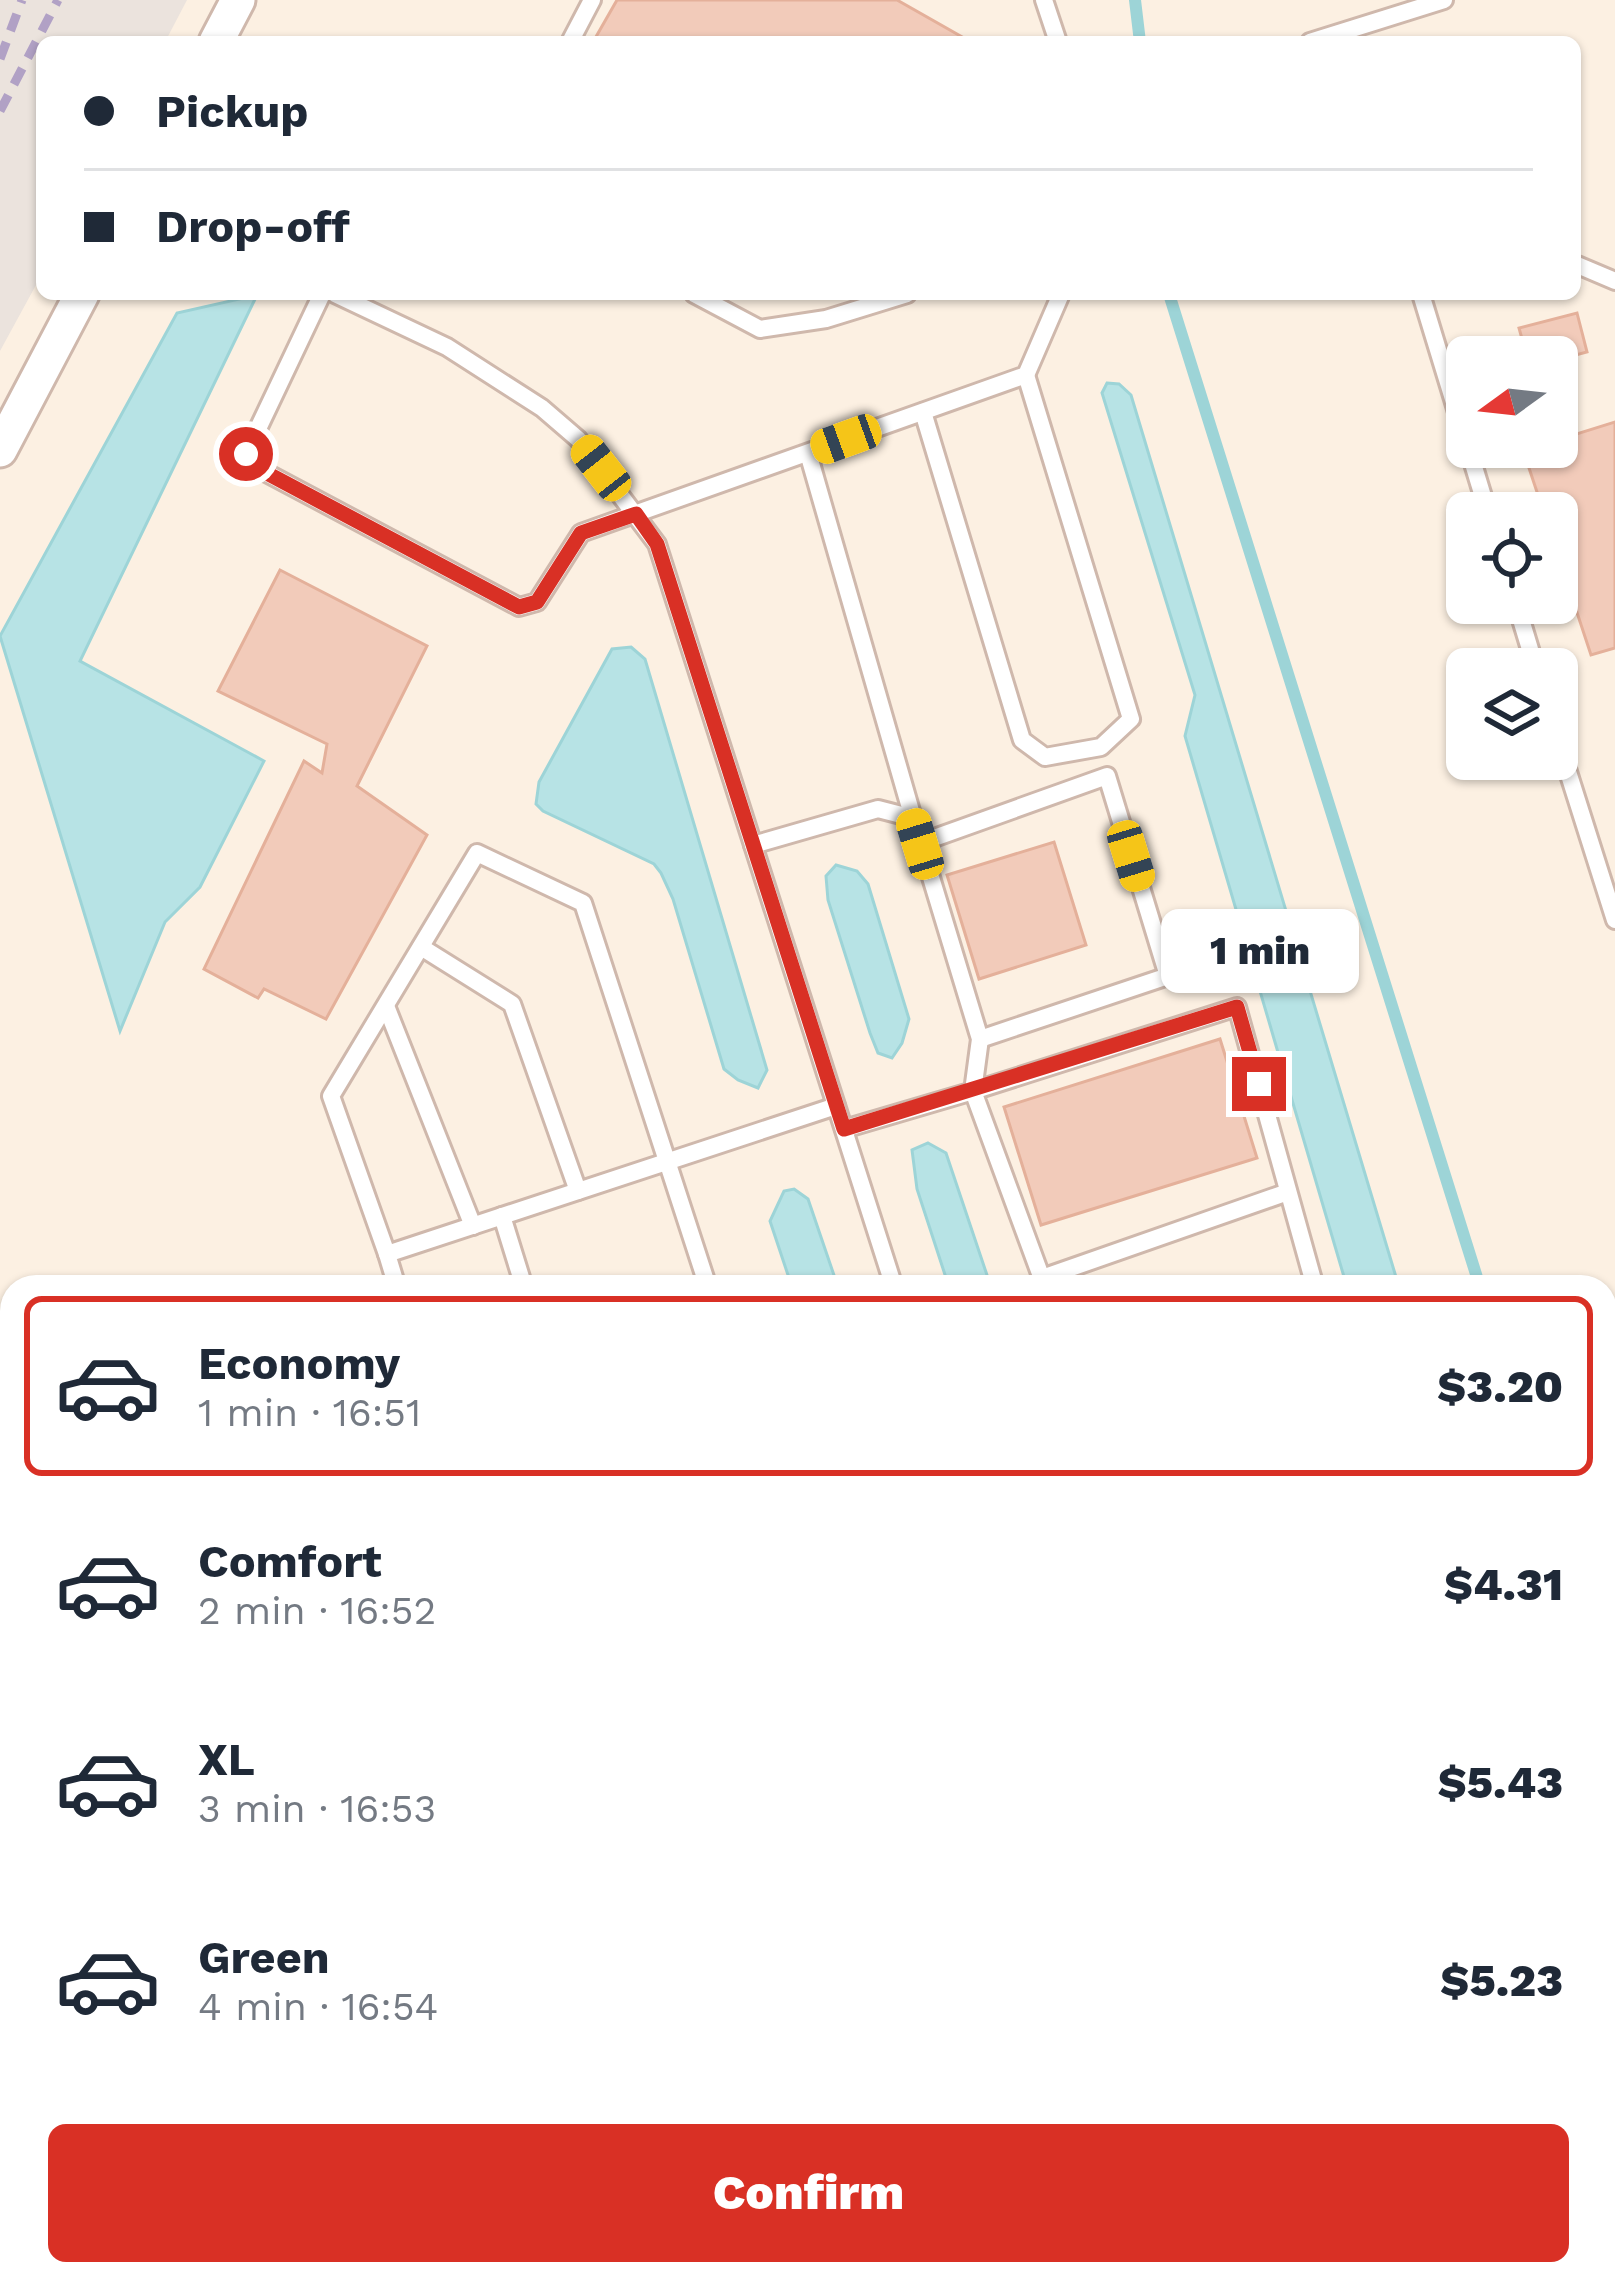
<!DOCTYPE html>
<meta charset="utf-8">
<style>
:root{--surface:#fff;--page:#f6f6f7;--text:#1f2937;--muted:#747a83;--line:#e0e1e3;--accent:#d93025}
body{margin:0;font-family:"Work Sans",sans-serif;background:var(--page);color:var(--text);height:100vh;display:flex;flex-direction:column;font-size:45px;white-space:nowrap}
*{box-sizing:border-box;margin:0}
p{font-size:39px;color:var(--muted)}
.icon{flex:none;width:66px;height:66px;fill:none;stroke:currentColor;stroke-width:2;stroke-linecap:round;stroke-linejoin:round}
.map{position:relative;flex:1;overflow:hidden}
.drawer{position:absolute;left:0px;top:1275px;width:1617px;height:1011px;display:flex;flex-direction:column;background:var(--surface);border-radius:36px 36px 0 0;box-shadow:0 3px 9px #0004}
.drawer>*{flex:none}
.banner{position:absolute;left:36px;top:36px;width:1545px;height:264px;border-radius:18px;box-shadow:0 3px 9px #0004;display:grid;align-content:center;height:264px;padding:0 48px;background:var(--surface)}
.needle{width:78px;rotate:255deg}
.tools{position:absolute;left:1446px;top:336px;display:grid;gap:24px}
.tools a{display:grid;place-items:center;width:132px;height:132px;border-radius:18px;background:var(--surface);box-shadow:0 3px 9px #0004;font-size:60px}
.end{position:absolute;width:54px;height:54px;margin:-27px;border:15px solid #d93025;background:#fff;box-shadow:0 0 0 6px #fff}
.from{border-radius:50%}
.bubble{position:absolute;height:84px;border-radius:18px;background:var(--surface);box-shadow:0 3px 9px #0004;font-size:39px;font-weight:800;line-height:84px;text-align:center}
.car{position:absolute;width:36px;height:72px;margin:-36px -18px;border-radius:15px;box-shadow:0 0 9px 3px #0007;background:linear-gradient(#f5c518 24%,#345 0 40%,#f5c518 0 76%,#345 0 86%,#f5c518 0)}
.banner b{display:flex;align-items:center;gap:42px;height:114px;font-size:45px}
.banner b+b{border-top:3px solid var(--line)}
.banner i{width:30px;height:30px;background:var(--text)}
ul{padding:21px 0 0;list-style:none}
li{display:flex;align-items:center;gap:36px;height:180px;margin:0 24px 18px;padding:0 24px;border:6px solid transparent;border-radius:18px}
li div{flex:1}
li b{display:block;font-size:45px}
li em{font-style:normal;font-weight:800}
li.current{border-color:var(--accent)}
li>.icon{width:108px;height:108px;stroke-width:1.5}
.button{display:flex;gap:24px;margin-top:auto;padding:24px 48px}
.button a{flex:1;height:138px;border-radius:18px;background:var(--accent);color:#fff;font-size:48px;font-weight:800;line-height:138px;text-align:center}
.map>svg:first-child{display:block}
.industrial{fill:#ebe3dd}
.water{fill:#b7e3e5;stroke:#9dd4d7;stroke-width:3}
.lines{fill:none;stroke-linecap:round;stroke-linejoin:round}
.stream{stroke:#9dd4d7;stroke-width:12}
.building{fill:#f2cbba;stroke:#e4b09a;stroke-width:3}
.lane-casing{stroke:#cfb8ac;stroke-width:22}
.street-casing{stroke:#cfb8ac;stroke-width:39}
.lane{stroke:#fff;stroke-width:16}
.street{stroke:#fff;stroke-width:33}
.rail{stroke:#b1a1c5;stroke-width:9;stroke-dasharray:18 12;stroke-linecap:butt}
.route{stroke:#d93025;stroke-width:15}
</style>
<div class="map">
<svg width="1615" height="2285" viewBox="0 0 1615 2285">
<rect width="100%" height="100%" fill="#fcf0e2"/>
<!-- industrial -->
<polygon class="industrial" points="0,0 187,0 165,42 42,42 42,274 0,351"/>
<!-- water -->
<g class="water">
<polygon points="257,295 80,661 264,761 200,887 165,922 120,1031 0,636 177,313"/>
<polygon points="1107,383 1119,384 1131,395 1399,1287 1347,1287 1185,736 1195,695 1102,393"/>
<polygon points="631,647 645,659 767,1070 758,1088 738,1080 724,1069 673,899 661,873 654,864 543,811 536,804 539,782 612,649"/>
<polygon points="836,865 857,871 868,884 909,1019 902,1043 892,1058 878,1053 870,1033 828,900 826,876"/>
<polygon points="928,1143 946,1153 991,1287 949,1287 917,1189 912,1150"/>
<polygon points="794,1189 808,1199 838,1287 792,1287 770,1221 784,1191"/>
</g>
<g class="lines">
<!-- stream -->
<g class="stream">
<polyline points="1135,0 1140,42"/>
<polyline points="1169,294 1480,1287"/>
<polyline points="1605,1685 1615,1717"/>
</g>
</g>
<!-- building -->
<g class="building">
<polygon points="617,0 897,0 971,42 593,42"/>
<polygon points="1577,313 1587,352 1557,360 1557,357 1527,357 1519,328"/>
<polygon points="1615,422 1615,648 1591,655 1557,552 1557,513 1544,513 1523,450 1534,447 1557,447 1557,440"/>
<polygon points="280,570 427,646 357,786 427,835 326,1019 264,989 258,998 204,969 304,761 322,773 327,744 218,691"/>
<polygon points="1054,842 1086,945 979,979 947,875"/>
<polygon points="1220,1039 1257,1158 1041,1225 1004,1107"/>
</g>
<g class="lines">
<!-- lane casing -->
<g class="lane-casing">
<g id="lane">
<polyline points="1044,0 1058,42"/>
<polyline points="570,42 592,0"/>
<polyline points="1310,42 1444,0"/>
<polyline points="1575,264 1615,281"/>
<polyline points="322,294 246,454 261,470 519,607 537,602 581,533 1026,375 1061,294"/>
<polyline points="335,294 447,347 542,408 578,439 657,544 894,1287"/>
<polyline points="694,294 760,329 826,319 907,294"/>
<polyline points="1421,294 1467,445"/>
<polyline points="923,412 1022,740 1045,757 1101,747 1131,719 1026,375"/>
<polyline points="1468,447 1488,513"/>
<polyline points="808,453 913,818"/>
<polyline points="1516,603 1536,669"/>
<polyline points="1557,737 1615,920"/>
<polyline points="920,843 1107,776 1168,976 980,1039"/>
<polyline points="753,845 878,809 913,818 980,1039 973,1091 844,1129"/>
<polyline points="421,947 512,1004 578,1191"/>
<polyline points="386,1006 473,1226"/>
<polyline points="502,1216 524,1287"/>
<polyline points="387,1254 331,1096 477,853 583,903 708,1287"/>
<polyline points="1042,1278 1288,1192"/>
<polyline points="397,1287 387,1254 836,1106"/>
<polyline points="1045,1287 973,1091 1237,1007 1315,1287"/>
<polyline points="1208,2274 1212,2285"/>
</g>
</g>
<!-- street casing -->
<g class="street-casing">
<g id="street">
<polyline points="216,42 238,0"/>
<polyline points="0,450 82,294"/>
</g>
</g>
<!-- lane -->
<use href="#lane" class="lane"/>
<!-- street -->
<use href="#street" class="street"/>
<!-- rail -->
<g class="rail">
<polyline points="0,59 22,0"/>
<polyline points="0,111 58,0"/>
</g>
</g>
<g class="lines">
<!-- route -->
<polyline class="route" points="246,454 261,470 519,607 537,602 581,533 636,514 657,544 844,1129 1237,1007 1259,1084"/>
</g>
</svg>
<div class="tools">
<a><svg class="needle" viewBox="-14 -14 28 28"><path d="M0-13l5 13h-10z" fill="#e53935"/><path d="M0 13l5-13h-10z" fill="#747a83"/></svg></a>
<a><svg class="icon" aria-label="locate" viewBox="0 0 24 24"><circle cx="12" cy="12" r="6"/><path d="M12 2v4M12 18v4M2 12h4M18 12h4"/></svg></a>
<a><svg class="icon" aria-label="layers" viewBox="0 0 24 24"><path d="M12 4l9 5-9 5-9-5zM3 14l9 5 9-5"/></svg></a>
</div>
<i class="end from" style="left:246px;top:454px"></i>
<i class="end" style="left:1259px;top:1084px"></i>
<div class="bubble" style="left:1161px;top:909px;width:198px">1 min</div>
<i class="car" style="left:846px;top:439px;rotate:250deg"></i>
<i class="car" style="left:601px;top:468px;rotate:322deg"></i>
<i class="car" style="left:920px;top:844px;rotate:343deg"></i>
<i class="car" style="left:1131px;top:856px;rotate:163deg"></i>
<div class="banner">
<b><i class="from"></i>Pickup</b>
<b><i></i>Drop-off</b>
</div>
<section class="drawer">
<ul>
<li class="current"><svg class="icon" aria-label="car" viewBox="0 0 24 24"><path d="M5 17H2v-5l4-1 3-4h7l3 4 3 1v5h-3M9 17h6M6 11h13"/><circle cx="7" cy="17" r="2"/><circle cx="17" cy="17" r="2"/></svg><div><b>Economy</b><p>1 min · 16:51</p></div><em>$3.20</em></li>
<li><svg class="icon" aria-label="car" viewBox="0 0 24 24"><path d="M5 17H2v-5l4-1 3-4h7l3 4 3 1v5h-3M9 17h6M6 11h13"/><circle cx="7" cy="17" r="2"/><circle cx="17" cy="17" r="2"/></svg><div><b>Comfort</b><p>2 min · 16:52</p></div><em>$4.31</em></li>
<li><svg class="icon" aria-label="car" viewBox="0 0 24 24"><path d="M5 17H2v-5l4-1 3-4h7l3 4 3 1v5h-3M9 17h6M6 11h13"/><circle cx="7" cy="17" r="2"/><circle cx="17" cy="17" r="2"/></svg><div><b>XL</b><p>3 min · 16:53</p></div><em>$5.43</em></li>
<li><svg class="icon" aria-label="car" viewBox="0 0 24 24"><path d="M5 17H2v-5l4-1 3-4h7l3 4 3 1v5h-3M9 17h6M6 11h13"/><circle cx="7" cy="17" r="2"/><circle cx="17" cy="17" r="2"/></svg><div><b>Green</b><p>4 min · 16:54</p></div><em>$5.23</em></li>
</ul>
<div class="button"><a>Confirm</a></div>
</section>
</div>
